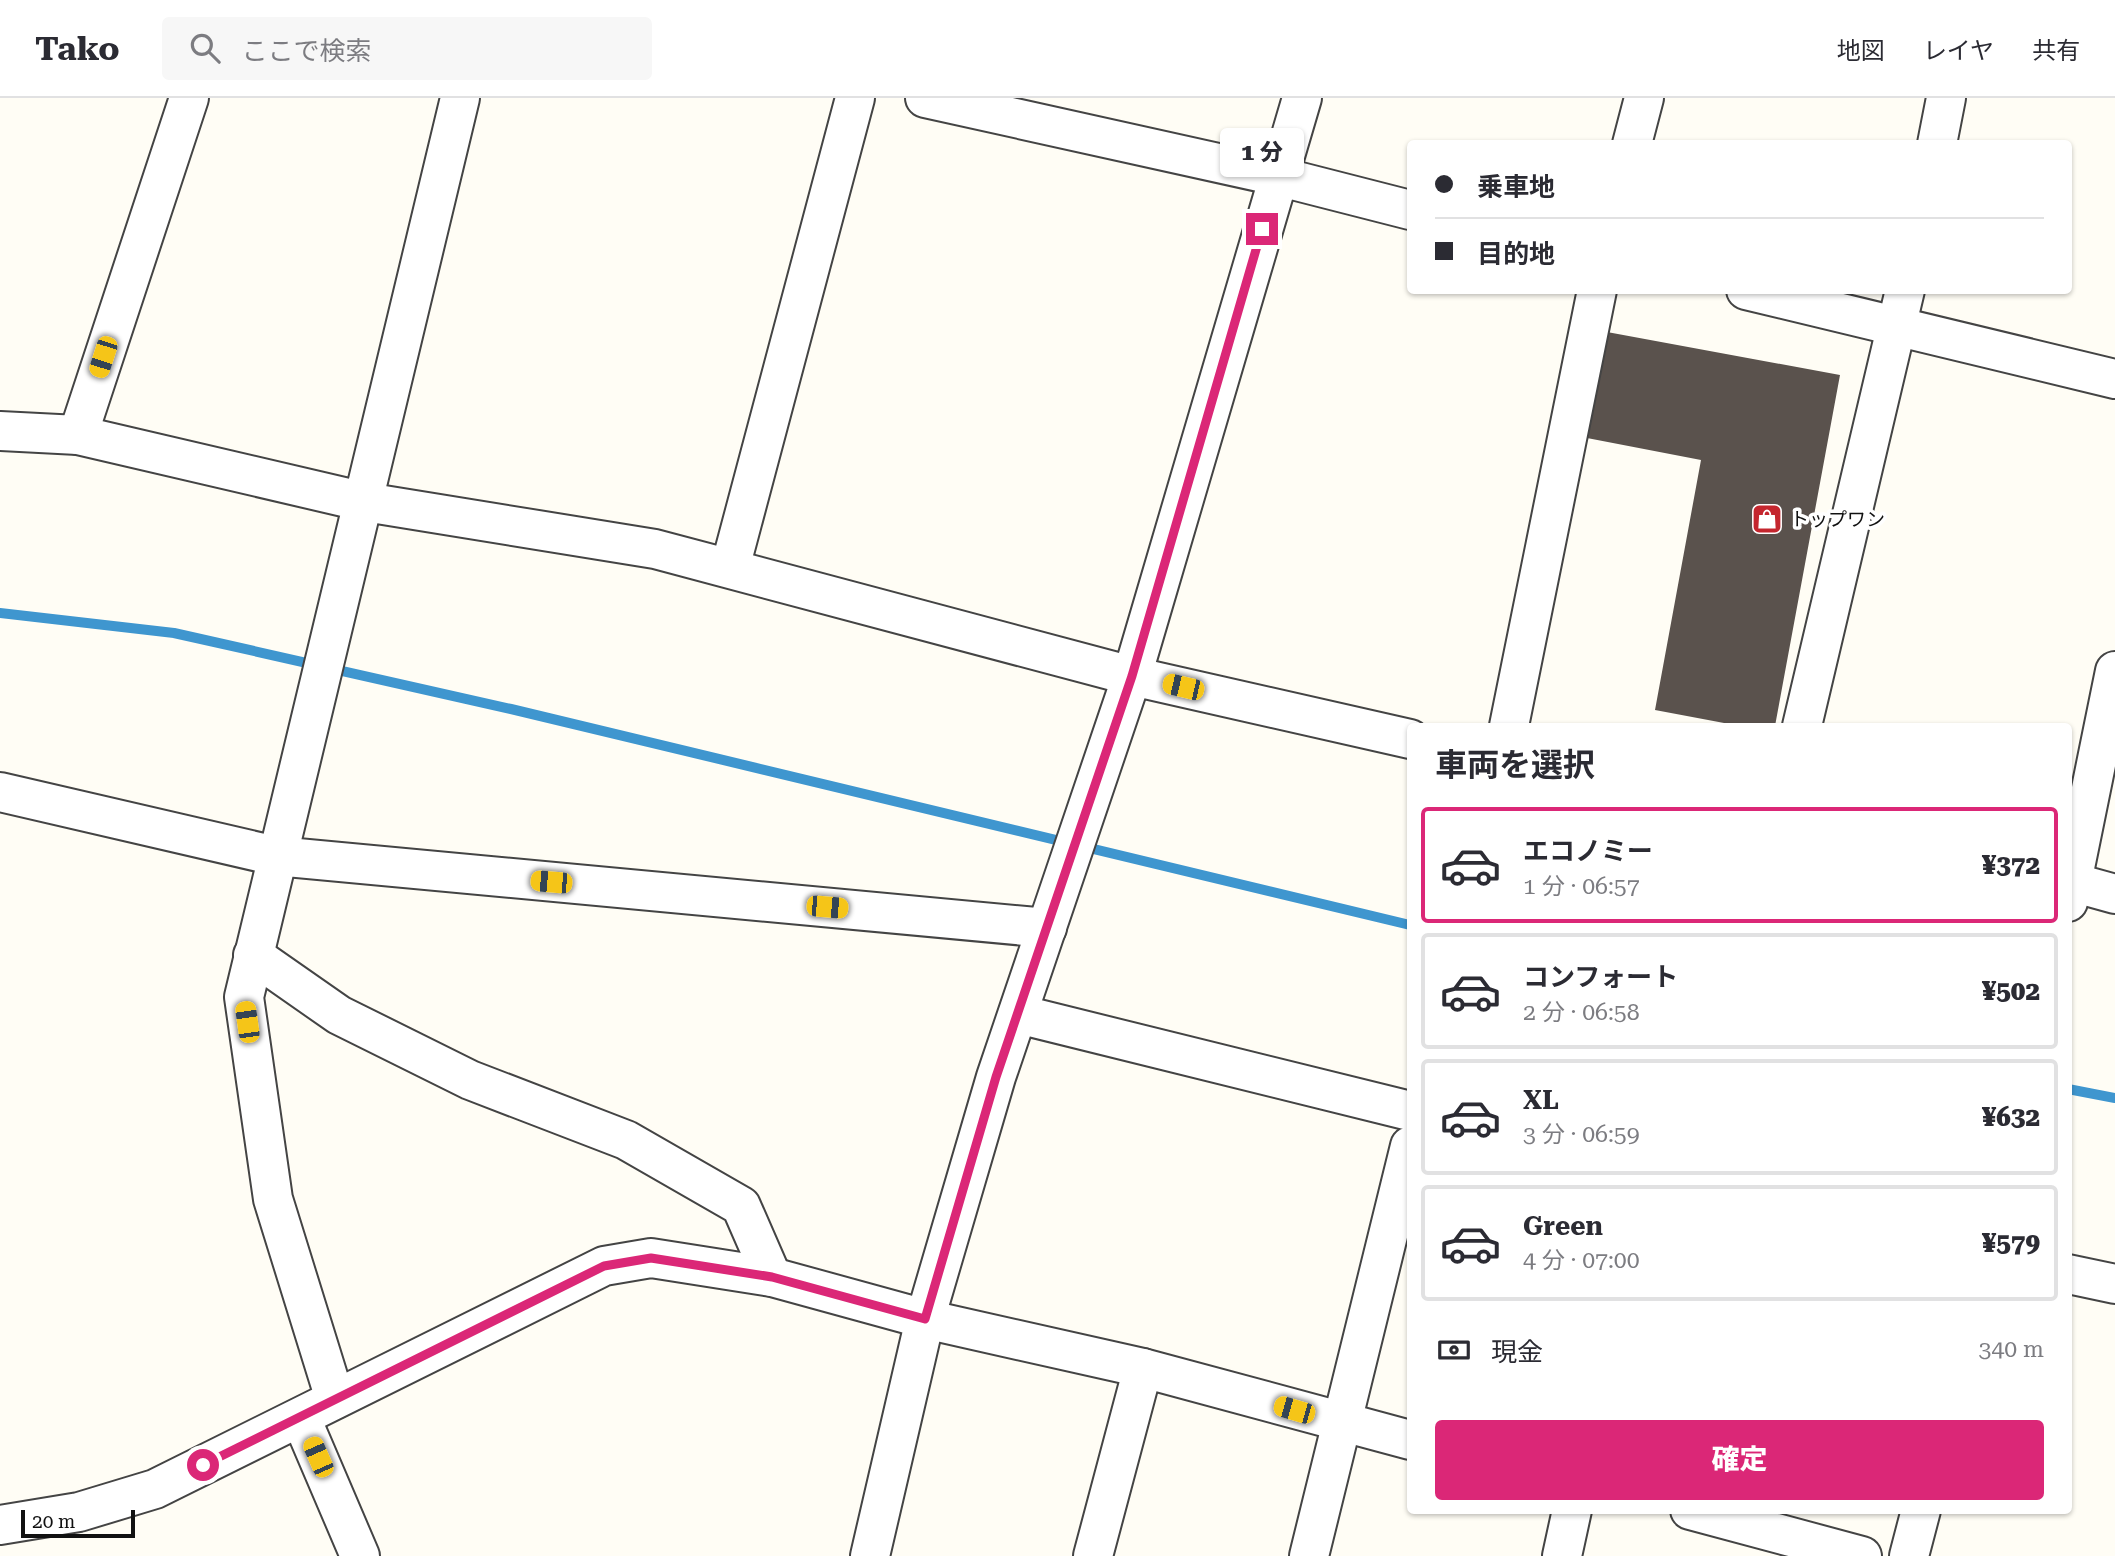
<!DOCTYPE html>
<html lang="ja">
<meta charset="utf-8">
<style>
:root{--surface:#fff;--page:#f7f7f7;--text:#2b2b33;--muted:#7c7c81;--line:#e1e1e2;--accent:#db2777}
body{margin:0;font-family:"Roboto Serif","Noto Sans JP",serif;background:var(--page);color:var(--text);height:100vh;display:flex;flex-direction:column;font-size:26px;white-space:nowrap}
*{box-sizing:border-box;margin:0}
p{font-size:23px;color:var(--muted)}
.icon{flex:none;width:38px;height:38px;fill:none;stroke:currentColor;stroke-width:2;stroke-linecap:round;stroke-linejoin:round}
.map{position:relative;flex:1;overflow:hidden}
.drawer{position:absolute;left:1407px;top:625px;width:665px;height:791px;display:flex;flex-direction:column;background:var(--surface);border-radius:7px;box-shadow:0 2px 5px #0004}
.drawer>*{flex:none}
.banner{position:absolute;left:1407px;top:42px;width:665px;height:154px;border-radius:7px;box-shadow:0 2px 5px #0004;display:grid;align-content:center;height:154px;padding:0 28px;background:var(--surface)}
.scale{position:absolute;left:21px;bottom:18px;width:114px;box-sizing:border-box;padding-left:7px;border:4px solid #111;border-top:0;font-size:19px;line-height:24px;white-space:nowrap;color:#111;-webkit-text-stroke:5px #fff;paint-order:stroke}
.end{position:absolute;width:32px;height:32px;margin:-16px;border:9px solid #db2777;background:#fff;box-shadow:0 0 0 4px #fff}
.from{border-radius:50%}
.bubble{position:absolute;height:49px;border-radius:7px;background:var(--surface);box-shadow:0 2px 5px #0004;font-size:23px;font-weight:800;line-height:49px;text-align:center}
.car{position:absolute;width:21px;height:42px;margin:-21px -10px;border-radius:9px;box-shadow:0 0 5px 2px #0007;background:linear-gradient(#f5c518 24%,#345 0 40%,#f5c518 0 76%,#345 0 86%,#f5c518 0)}
.banner b{display:flex;align-items:center;gap:24px;height:66px;font-size:26px}
.banner b+b{border-top:2px solid var(--line)}
.banner i{width:18px;height:18px;background:var(--text)}
ul{padding:0;list-style:none}
li{display:flex;align-items:center;gap:21px;height:116px;margin:0 14px 10px;padding:0 14px;border:4px solid var(--line);border-radius:7px}
li div{flex:1}
li b{display:block;font-size:26px}
li em{font-style:normal;font-weight:800}
li.active{border-color:var(--accent)}
li>.icon{width:63px;height:63px;stroke-width:1.5}
h2{padding:0 28px;font-size:32px;line-height:84px}
.pay{display:flex;align-items:center;gap:18px;height:77px;padding:0 28px;font-size:26px}
.pay p{margin-inline-start:auto}
.cta{display:flex;gap:14px;margin-top:auto;padding:14px 28px}
.cta a{flex:1;height:80px;border-radius:7px;background:var(--accent);color:#fff;font-size:28px;font-weight:800;line-height:80px;text-align:center}
header{display:flex;align-items:center;gap:42px;box-sizing:border-box;height:98px;padding:0 35px;background:var(--surface);border-bottom:2px solid var(--line)}
header strong{font-size:33px}
nav{display:flex;gap:38px;margin-inline-start:auto;font-size:24px}
.search{width:490px;height:63px;background:var(--page);display:flex;align-items:center;gap:18px;box-sizing:border-box;padding:0 24px;border-radius:7px;color:var(--muted);font-size:26px}
.map>svg:first-child{display:block}
.lines{fill:none;stroke-linecap:round;stroke-linejoin:round}
.stream{stroke:#3f96cf;stroke-width:10}
.building{fill:#5a524d}
.minor-casing{stroke:#444;stroke-width:42}
.minor{stroke:#fff;stroke-width:38}
.route{stroke:#db2777;stroke-width:9}
.labels{text-anchor:middle;stroke-width:7;stroke-linejoin:round;paint-order:stroke}
.poi-label{font-size:19px;fill:#111;stroke:#fff;text-anchor:start}
</style>
<header>
<strong>Tako</strong>
<div class="search"><svg class="icon" aria-label="search" viewBox="0 0 24 24"><circle cx="10" cy="10" r="6"/><path d="M15 15l6 6"/></svg>ここで検索</div>
<nav><a>地図</a><a>レイヤ</a><a>共有</a></nav>
</header>
<div class="map">
<svg width="2115" height="1458" viewBox="0 0 2115 1458">
<rect width="100%" height="100%" fill="#fffdf5"/>
<g class="lines">
<!-- stream -->
<g class="stream">
<polyline points="0,515 174,535 511,611 1410,827"/>
<polyline points="2068,991 2115,1000"/>
</g>
</g>
<!-- building -->
<polygon class="building" points="1607,234 1840,277 1775,628 1740,628 1655,612 1701,362 1587,340"/>
<g class="lines">
<!-- minor casing -->
<g class="minor-casing">
<g id="minor">
<polyline points="925,0 1277,78 1410,112"/>
<polyline points="1632,46 1644,0"/>
<polyline points="1937,46 1946,0"/>
<polyline points="1746,192 2115,281"/>
<polyline points="0,333 78,337 365,404 655,451 1132,578 1410,641"/>
<polyline points="78,337 189,0"/>
<polyline points="730,470 855,0"/>
<polyline points="1509,628 1597,192"/>
<polyline points="1802,628 1905,192"/>
<polyline points="0,694 276,758 1047,830"/>
<polyline points="2068,783 2115,796"/>
<polyline points="2068,804 2115,573"/>
<polyline points="253,857 339,917 470,982 626,1042 741,1108 772,1179"/>
<polyline points="1018,916 1410,1013"/>
<polyline points="2068,1176 2115,1186"/>
<polyline points="335,1301 273,1101 244,899 460,0"/>
<polyline points="301,1320 360,1458"/>
<polyline points="1690,1412 1862,1458"/>
<polyline points="0,1427 79,1414 155,1391 604,1168 651,1160 772,1179 925,1221 1143,1270 1410,1342"/>
<polyline points="870,1458 925,1221 996,979 1132,578 1302,0"/>
<polyline points="1093,1458 1143,1270"/>
<polyline points="1309,1458 1410,1048"/>
<polyline points="1562,1458 1572,1412"/>
<polyline points="1909,1458 1921,1412"/>
</g>
</g>
<!-- minor -->
<use href="#minor" class="minor"/>
</g>
<g class="lines">
<!-- route -->
<polyline class="route" points="203,1367 604,1168 651,1160 772,1179 925,1221 996,979 1132,578 1262,131"/>
</g>
<!-- icons -->
<defs>
<g id="shop-square" transform="scale(1.575)"><rect x="-9" y="-9" width="18" height="18" rx="4" fill="#c4262e" stroke="#fff"/><path d="M-5-2.5h2.3a2.7 3.5 0 0 1 5.4 0H5L5.5 6h-11ZM-1.5-2.5h3a1.5 2.3 0 0 0-3 0Z" fill="#fff"/></g>
</defs>
<g fill-rule="evenodd">
<use href="#shop-square" x="1767" y="421"/>
</g>
<g class="labels">
<!-- poi labels -->
<g class="poi-label">
<text x="1790" y="428">トップワン</text>
</g>
</g>
</svg>
<div class="scale">20 m</div>
<i class="end from" style="left:203px;top:1367px"></i>
<i class="end" style="left:1262px;top:131px"></i>
<div class="bubble" style="left:1220px;top:30px;width:84px">1 分</div>
<i class="car" style="left:103px;top:259px;rotate:198deg"></i>
<i class="car" style="left:1183px;top:589px;rotate:283deg"></i>
<i class="car" style="left:551px;top:784px;rotate:275deg"></i>
<i class="car" style="left:827px;top:809px;rotate:95deg"></i>
<i class="car" style="left:247px;top:924px;rotate:352deg"></i>
<i class="car" style="left:1294px;top:1312px;rotate:286deg"></i>
<i class="car" style="left:318px;top:1359px;rotate:336deg"></i>
<div class="banner">
<b><i class="from"></i>乗車地</b>
<b><i></i>目的地</b>
</div>
<section class="drawer">
<h2>車両を選択</h2>
<ul>
<li class="active"><svg class="icon" aria-label="car" viewBox="0 0 24 24"><path d="M5 17H2v-5l4-1 3-4h7l3 4 3 1v5h-3M9 17h6M6 11h13"/><circle cx="7" cy="17" r="2"/><circle cx="17" cy="17" r="2"/></svg><div><b>エコノミー</b><p>1 分 · 06:57</p></div><em>¥372</em></li>
<li><svg class="icon" aria-label="car" viewBox="0 0 24 24"><path d="M5 17H2v-5l4-1 3-4h7l3 4 3 1v5h-3M9 17h6M6 11h13"/><circle cx="7" cy="17" r="2"/><circle cx="17" cy="17" r="2"/></svg><div><b>コンフォート</b><p>2 分 · 06:58</p></div><em>¥502</em></li>
<li><svg class="icon" aria-label="car" viewBox="0 0 24 24"><path d="M5 17H2v-5l4-1 3-4h7l3 4 3 1v5h-3M9 17h6M6 11h13"/><circle cx="7" cy="17" r="2"/><circle cx="17" cy="17" r="2"/></svg><div><b>XL</b><p>3 分 · 06:59</p></div><em>¥632</em></li>
<li><svg class="icon" aria-label="car" viewBox="0 0 24 24"><path d="M5 17H2v-5l4-1 3-4h7l3 4 3 1v5h-3M9 17h6M6 11h13"/><circle cx="7" cy="17" r="2"/><circle cx="17" cy="17" r="2"/></svg><div><b>Green</b><p>4 分 · 07:00</p></div><em>¥579</em></li>
</ul>
<div class="pay"><svg class="icon" aria-label="cash" viewBox="0 0 24 24"><path d="M3 7h18v10H3z"/><circle cx="12" cy="12" r="2"/></svg>現金<p>340 m</p></div>
<div class="cta"><a>確定</a></div>
</section>
</div>
